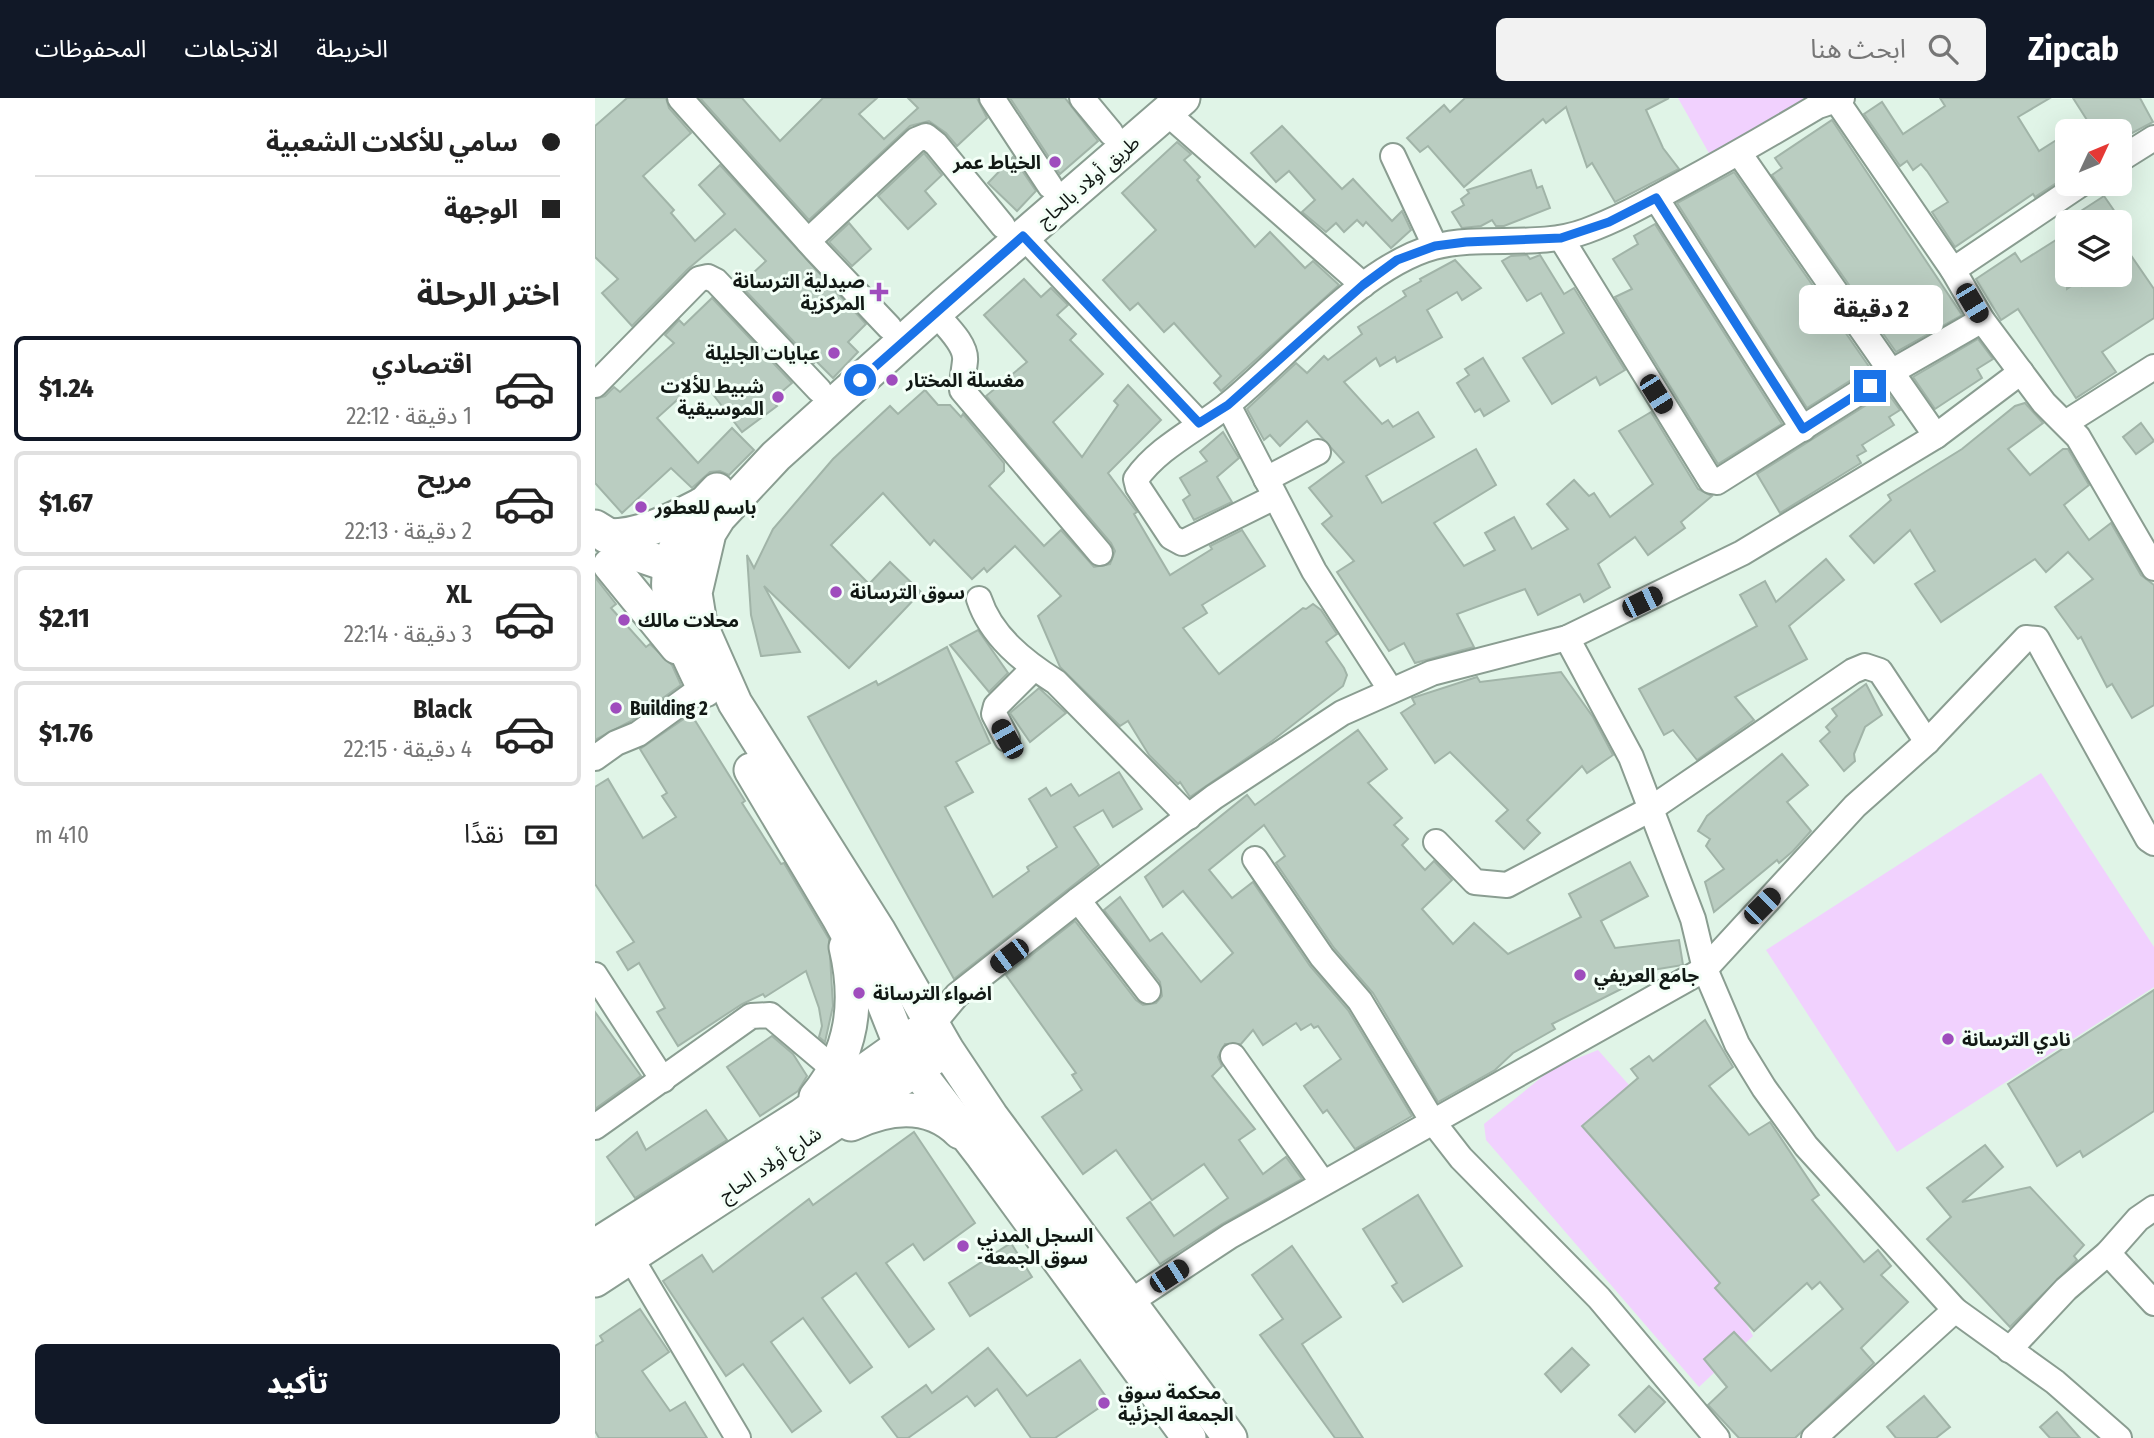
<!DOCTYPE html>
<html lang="ar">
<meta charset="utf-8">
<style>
:root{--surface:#fff;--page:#f2f2f2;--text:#222;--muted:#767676;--line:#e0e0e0;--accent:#111827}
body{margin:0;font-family:"Fira Sans Condensed","Noto Sans Arabic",sans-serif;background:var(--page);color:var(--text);direction:rtl;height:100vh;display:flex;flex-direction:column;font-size:26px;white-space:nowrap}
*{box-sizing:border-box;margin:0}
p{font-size:23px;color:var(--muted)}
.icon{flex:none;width:38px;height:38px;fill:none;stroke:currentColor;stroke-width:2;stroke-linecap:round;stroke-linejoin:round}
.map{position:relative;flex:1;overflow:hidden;direction:ltr}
.sheet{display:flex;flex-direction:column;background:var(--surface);width:595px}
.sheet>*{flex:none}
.hud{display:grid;align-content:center;height:154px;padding:0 35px;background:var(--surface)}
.needle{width:46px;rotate:46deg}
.fabs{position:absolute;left:1460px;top:21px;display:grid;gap:14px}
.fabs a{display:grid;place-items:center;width:77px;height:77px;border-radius:10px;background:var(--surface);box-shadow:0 7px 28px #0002;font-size:35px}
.end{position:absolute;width:32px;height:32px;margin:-16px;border:9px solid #1a73e8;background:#fff;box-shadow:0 0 0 4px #fff}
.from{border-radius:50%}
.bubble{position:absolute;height:49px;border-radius:10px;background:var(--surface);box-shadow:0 7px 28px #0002;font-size:23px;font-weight:800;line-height:49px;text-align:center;direction:rtl}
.car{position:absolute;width:21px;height:42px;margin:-21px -10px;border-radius:9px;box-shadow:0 0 5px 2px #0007;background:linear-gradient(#222 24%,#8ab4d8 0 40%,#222 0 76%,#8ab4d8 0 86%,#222 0)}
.hud b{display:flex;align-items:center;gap:24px;height:66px;font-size:26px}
.hud b+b{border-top:2px solid var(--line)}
.hud i{width:18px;height:18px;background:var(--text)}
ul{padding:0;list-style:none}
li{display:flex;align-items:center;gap:21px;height:105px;margin:0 14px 10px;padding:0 21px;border:4px solid var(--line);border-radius:10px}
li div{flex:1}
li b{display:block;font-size:26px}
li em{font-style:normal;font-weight:800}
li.active{border-color:var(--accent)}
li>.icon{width:63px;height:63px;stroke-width:1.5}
h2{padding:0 35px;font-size:32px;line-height:84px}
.pay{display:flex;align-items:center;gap:18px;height:77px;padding:0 35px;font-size:26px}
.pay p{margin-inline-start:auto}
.button{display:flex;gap:14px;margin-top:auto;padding:14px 35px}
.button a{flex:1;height:80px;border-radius:10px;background:var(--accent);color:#fff;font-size:28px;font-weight:800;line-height:80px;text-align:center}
header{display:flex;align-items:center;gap:42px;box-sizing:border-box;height:98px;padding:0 35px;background:var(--accent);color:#fff}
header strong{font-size:33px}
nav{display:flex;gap:38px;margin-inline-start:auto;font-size:24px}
.search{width:490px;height:63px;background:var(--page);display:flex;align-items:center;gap:18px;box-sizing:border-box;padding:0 24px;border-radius:10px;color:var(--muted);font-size:26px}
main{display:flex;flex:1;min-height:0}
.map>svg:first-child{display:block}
.green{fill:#f1d1fe}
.building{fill:#bacdc1;stroke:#a1b4a8;stroke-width:2}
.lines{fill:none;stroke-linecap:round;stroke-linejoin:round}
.minor-casing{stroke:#8a9d91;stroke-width:28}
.secondary-casing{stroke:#8a9d91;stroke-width:37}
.minor{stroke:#fff;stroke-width:24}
.secondary{stroke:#fff;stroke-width:33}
.route{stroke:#1a73e8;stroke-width:9}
.poi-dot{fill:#9f4dbd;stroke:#f3fff7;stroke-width:2.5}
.labels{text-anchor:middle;stroke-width:6;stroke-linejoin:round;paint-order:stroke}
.poi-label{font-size:19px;font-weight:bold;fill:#111814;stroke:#f3fff7;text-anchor:start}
.street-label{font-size:19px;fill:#111814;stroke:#f3fff7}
</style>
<header>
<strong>Zipcab</strong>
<div class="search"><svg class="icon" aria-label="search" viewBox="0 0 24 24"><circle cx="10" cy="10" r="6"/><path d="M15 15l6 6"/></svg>ابحث هنا</div>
<nav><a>الخريطة</a><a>الاتجاهات</a><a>المحفوظات</a></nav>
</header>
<main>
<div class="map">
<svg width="1559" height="1340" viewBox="0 0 1559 1340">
<rect width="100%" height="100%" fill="#e0f4e7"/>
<!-- green -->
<g class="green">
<polygon points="1083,0 1208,0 1214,6 1115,57"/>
<polygon points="1446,675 1559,849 1559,889 1302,1054 1171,852"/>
<polygon points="1003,952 1034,987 987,1028 1119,1178 1140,1204 1158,1238 1104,1289 891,1042 889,1026 958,970"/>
</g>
<!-- building -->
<g class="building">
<polygon points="32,0 71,0 74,10 96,35 48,78 79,112 76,115 100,143 130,116 104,87 125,67 271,226 253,244 263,254 238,280 221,263 219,265 145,187 171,163 140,131 93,171 37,228 7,195 23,181 0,159 0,28"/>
<polygon points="105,0 147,0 185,43 228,0 282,0 264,16 289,41 323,10 313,0 382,0 392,20 362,48 351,35 334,23 315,28 214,122"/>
<polygon points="415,0 470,0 503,43 465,76"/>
<polygon points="870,0 1074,0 1051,12 1068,50 1084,71 1020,104 997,65 992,69 971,9 951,25 948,21 869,89 833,48 825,54 812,40 849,7 855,14"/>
<polygon points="1345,0 1455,0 1423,19 1444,53 1463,41 1472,54 1472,78 1440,99 1438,96 1360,149 1337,114 1353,104 1332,73 1326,66 1318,72 1312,63 1305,68 1269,16 1287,4 1308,36 1350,8"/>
<polygon points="1478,0 1545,0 1558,24 1524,42 1524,33 1499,33"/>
<polygon points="1237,22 1367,217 1301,254 1177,77 1187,70 1180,60"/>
<polygon points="687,28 747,91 758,81 797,123 807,113 816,132 796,150 771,124 768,128 762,122 749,134 741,125 731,134 707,114 720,102 694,73 681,84 656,55"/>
<polygon points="582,44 596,56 589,62 605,79 602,82 660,149 675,134 710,170 718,163 744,187 626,293 619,285 626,278 579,225 569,234 543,205 535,212 508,182 561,132 527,95"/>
<polygon points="329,55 347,77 330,93 341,106 313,131 283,98"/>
<polygon points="418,59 441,93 422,113 393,85"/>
<polygon points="936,72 942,90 947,88 955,110 909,128 901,128 897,122 886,128 867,130 857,114 869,107 866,101 874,95 872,92"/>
<polygon points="1139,74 1275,270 1212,310 1082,105"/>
<polygon points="1509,98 1527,124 1469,124"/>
<polygon points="254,125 276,151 257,168 234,144"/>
<polygon points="1060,126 1187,326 1123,366 1020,199 1037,191 1018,161 1043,146 1039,138"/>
<polygon points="1472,135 1472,191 1484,183 1487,188 1505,177 1524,177 1524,140 1559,191 1559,220 1507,254 1521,274 1481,300 1423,211 1406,222 1381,181 1420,155 1426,164"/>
<polygon points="932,157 935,161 945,157 969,196 979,190 1030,272 1005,287 1001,279 957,306 928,260 969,235 946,195 932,203 907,163 916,158"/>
<polygon points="860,162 886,190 867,202 862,194 832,212 847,239 802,264 800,259 785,268 781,260 749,284 787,326 793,322 798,329 823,314 839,339 771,378 787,405 881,351 901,387 839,425 869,468 900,452 890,435 919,419 937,451 973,431 952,406 979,382 994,398 999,395 1015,419 1058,386 1024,333 1056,314 1103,391 1117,398 1086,424 1090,430 1053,457 1040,439 1003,466 1015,489 989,504 985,496 943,517 930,491 862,516 879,549 820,565 809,545 794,553 742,474 759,463 727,426 737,418 714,390 749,364 712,323 685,348 675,337 669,342 652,311 701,265 712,275 729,258 733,262 767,236 763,229 811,198 808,193 826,183 825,181"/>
<polygon points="429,181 446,199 456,190 473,207 462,217 481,236 475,242 508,276 458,324 487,359 523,307 519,303 533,287 566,322 513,375 542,414 539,416 575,477 617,451 615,448 647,432 670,468 607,507 612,515 588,530 624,576 708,510 711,511 718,506 726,512 742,536 731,544 749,570 752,577 748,588 677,643 595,699 585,684 583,686 554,657 533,623 525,628 465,569 443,518 466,498 420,448 392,474 389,470 377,481 339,442 335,447 288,395 236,447 274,486 295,464 326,494 254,570 169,488 205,554 166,558 156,517 152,457 159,470 178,431 238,361 295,308 303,316 330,292 343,307 355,307 366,319 368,316 409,365 409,373 394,388 449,448 466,432 499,469 515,466 520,453 516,445 391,298 432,264 389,217"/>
<polygon points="117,200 197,285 177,302 182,308 147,334 110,286 107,289 102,284 62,320 103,365 137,330 159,352 134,377 125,373 115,374 97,390 76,370 27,415 0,385 0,301 10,298 19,289 25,294 79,245 70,237 84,222 89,227"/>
<polygon points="1383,241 1398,261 1382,271 1387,280 1340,311 1318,279"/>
<polygon points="888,260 914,303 889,318 885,311 880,314 862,285 874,277 870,271"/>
<polygon points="1292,294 1305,312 1294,319 1299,327 1267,347 1271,353 1262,358 1266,365 1185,415 1162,376"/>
<polygon points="1430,305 1448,325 1413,351 1435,377 1468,351 1473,351 1494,387 1469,407 1494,442 1516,425 1546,477 1559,487 1559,607 1537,620 1517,586 1512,589 1486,539 1483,541 1460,509 1498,481 1473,454 1451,474 1440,461 1346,524 1320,486 1340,473 1315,432 1279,465 1255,438 1296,402 1293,397 1367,351 1420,308"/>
<polygon points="1546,325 1559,343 1541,356 1528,339"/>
<polygon points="628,334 644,360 622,379 637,404 599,422 588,402 595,397 585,380 612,363 605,354"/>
<polygon points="1231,461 1249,482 1194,528 1212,561 1140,599 1159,622 1102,662 1078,632 1069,637 1044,591 1162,528 1145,497 1170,483 1181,504"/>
<polygon points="0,479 21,506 16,510 51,549 55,546 77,567 86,587 36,623 0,642"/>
<polygon points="383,532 413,575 394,594 355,547"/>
<polygon points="352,549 395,645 361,664 378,694 350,709 398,799 434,773 432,769 462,749 434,701 451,690 456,698 476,686 484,698 524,674 547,711 518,729 508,712 479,729 504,767 359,881 213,619 281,583 283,587"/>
<polygon points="966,574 998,619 1018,657 992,675 987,668 932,722 945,735 929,751 901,723 913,712 855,654 840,665 806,615 820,606 817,600 882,579 885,584"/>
<polygon points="1271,586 1287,617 1270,629 1259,656 1260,663 1249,673 1225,643 1235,634 1231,629 1242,618 1237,611"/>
<polygon points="444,590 471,615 435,644 415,615"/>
<polygon points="96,616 150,703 147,705 186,766 189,765 234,841 238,908 230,944 224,939 227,928 224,910 211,873 170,899 168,896 147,906 83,948 62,914 70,910 44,865 33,872 22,854 39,844 0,786 0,689 13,681 48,740 81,719 67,698 72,695 45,651"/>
<polygon points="763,632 792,671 773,685 807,720 799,727 813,741 807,747 830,772 839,763 857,782 827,811 858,846 879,825 913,856 986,819 974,796 1035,764 1053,798 1006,823 1020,850 1084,842 1088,867 1033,876 1038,885 957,926 960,931 918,955 900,972 843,1004 778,895 739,850 681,765 690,758 669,727 614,772 637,800 658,784 715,868 753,912 817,1018 760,1051 732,1012 728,1015 709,988 746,961 723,928 719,930 716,926 706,932 701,925 668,947 658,932 646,946 630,946 623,959 627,968 617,978 660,1031 644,1042 668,1076 691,1059 707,1081 627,1126 565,1166 532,1120 555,1104 579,1138 633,1100 609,1066 557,1102 521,1052 488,1076 447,1019 487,992 477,977 481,975 411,877 480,823 541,902 548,907 561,905 567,898 565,884 509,812 525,799 555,843 567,835 606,884 638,855 588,793 568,809 550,779 652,697 660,707"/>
<polygon points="1187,656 1213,687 1192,704 1216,733 1198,753 1184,765 1182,762 1119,814 1110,784 1129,771 1111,748 1115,741 1103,733 1112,718"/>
<polygon points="1559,892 1559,1013 1488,1059 1485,1053 1462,1068 1413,986"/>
<polygon points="0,914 46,978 0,1011"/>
<polygon points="1110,922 1138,969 1114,988 1154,1037 1175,1024 1224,1097 1217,1102 1269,1164 1283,1152 1296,1168 1286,1177 1313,1204 1266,1250 1279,1265 1200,1340 1144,1340 1113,1307 1132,1289 1109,1261 1139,1234 1176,1273 1248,1211 1225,1184 1217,1191 1212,1185 1159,1233 1120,1190 1125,1185 987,1028 1043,980 1036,971 1054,958 1058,963"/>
<polygon points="177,938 198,956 212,978 203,993 165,1018 132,969"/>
<polygon points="111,1012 132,1042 40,1100 12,1059 42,1034 51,1052"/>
<polygon points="319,1034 380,1125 329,1162 318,1146 291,1165 339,1231 314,1249 261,1175 227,1200 277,1269 255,1285 208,1220 176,1244 226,1313 197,1334 148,1266 131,1278 68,1183 107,1157 118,1174 214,1101 218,1107"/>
<polygon points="1390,1047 1408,1069 1367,1104 1435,1089 1489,1147 1479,1158 1482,1162 1415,1229 1332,1141 1356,1119 1332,1090"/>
<polygon points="823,1097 867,1168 808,1204 797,1188 802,1185 768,1131"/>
<polygon points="416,1145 437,1179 375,1218 354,1185"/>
<polygon points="697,1148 746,1219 707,1246 768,1340 740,1340 665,1237 688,1221 657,1177"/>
<polygon points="45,1211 74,1254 47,1273 75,1313 90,1304 112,1340 4,1340 0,1333 0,1248 8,1243 5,1238"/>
<polygon points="393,1250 432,1298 485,1262 514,1303 460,1340 436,1340 402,1291 380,1308 372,1298 313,1340 303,1340 287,1319 331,1287 337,1295"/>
<polygon points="977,1250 994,1267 966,1294 950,1276"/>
<polygon points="1054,1288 1070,1304 1040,1334 1024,1317"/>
<polygon points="1329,1298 1355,1329 1341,1340 1301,1340 1292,1329"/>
<polygon points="1462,1314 1485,1340 1455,1340 1445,1329"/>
</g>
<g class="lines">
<!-- minor casing -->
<g class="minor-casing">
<g id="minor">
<polyline points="85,0 220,151 294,229"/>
<polyline points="397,0 455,88"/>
<polyline points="487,0 516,35"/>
<polyline points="1242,3 1358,172 1387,222 1449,305 1483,339 1559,470"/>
<polyline points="572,15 768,187"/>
<polyline points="1144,55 1341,338"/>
<polyline points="798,58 840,148"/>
<polyline points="1524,62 1559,40"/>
<polyline points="1061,100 1208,331"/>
<polyline points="428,138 604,325"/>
<polyline points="966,140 1116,383 1122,384 1298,273 1387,222"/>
<polyline points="213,143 321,42 331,38 341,46 408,128"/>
<polyline points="1358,172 1486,86"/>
<path d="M 340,215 C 350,227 372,246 370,263 C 369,273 367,281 367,292 L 505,455"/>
<polyline points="0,287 104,181 113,179 121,183 224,292"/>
<polyline points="633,307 719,473 795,591"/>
<polyline points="1472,324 1559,269"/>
<polyline points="671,381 723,354"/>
<path d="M 680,399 L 587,445 L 576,439 L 543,389 L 541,381 C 564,348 605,330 635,305 C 693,257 768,168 839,149 C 888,136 943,151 991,133 C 1022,122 1052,105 1081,89 C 1129,63 1176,36 1223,8 L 1247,0"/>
<path d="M 384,501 C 396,538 429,564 461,584 L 594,719"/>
<polyline points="972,540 1036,659 1098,821 1110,871 1142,946 1169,990 1211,1048 1360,1212 1460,1284 1524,1340"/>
<polyline points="412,641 399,616 401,608 439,570"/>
<polyline points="0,660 21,645 43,636 108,589"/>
<polyline points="841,744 880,784 912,787 1054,712 1258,573 1270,568 1285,573 1332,644"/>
<polyline points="660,761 727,859 765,903 838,1024 866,1060 1004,1200 1122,1340"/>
<polyline points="483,802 553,893"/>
<polyline points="0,877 68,982"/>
<polyline points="337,927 362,897 483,802 619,699 747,615 837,575 972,540 1147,455 1341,338 1426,274"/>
<polyline points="638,958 728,1085"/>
<polyline points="0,1029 156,918 175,917 239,971"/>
<polyline points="1513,1155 1559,1205"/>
<polyline points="36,1160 143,1340"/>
<polyline points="535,1204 635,1138 1110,871 1260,708 1332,644 1431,540 1442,541 1553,741 1559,745"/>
<polyline points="1414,1252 1471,1191 1513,1155 1543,1121 1559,1110"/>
<polyline points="1219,1340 1360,1212"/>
</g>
</g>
<!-- secondary casing -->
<g class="secondary-casing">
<g id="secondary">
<polyline points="588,0 350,206 181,358 124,419 114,435 100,495 105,526 140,605 283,832 352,952 396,1018 635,1340"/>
<polyline points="0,429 47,458 94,474"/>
<path d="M 11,438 C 45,439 77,422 106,407"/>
<polyline points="15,467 82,549"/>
<path d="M 110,592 C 69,509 50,465 122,392"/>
<polyline points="156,672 244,820 284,893 305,946 320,970 388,1058 594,1340"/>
<path d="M 221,999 C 258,954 264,904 251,849"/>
<path d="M 256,1026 C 292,1009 334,1003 365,1034"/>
<polyline points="0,1148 206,1018 323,935"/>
<polyline points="0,1182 340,959"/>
</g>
</g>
<!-- minor -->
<use href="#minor" class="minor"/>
<!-- secondary -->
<use href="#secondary" class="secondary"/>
</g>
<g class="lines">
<!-- route -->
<polyline class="route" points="265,282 428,138 604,325 633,307 768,187 802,162 840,148 871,144 966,140 1014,124 1061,100 1208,331 1275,288"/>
</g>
<!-- markers -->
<g class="poi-dot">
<circle cx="460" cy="64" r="7"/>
<path d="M280.5 183.5h7v7h7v7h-7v7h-7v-7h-7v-7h7z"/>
<circle cx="239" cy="255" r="7"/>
<circle cx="297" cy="282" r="7"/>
<circle cx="183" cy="299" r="7"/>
<circle cx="46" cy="409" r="7"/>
<circle cx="241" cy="494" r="7"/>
<circle cx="29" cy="522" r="7"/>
<circle cx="21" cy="610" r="7"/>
<circle cx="985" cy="877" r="7"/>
<circle cx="264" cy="895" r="7"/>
<circle cx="1353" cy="941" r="7"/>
<circle cx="368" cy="1148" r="7"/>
<circle cx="509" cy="1305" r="7"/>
</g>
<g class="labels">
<!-- poi labels -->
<g class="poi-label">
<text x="446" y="71" text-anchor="end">الخياط عمر</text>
<text x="270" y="190" text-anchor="end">صيدلية الترسانة<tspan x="270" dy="22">المركزية</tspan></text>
<text x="225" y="262" text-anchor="end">عبايات الجليلة</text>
<text x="311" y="289">مغسلة المختار</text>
<text x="169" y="295" text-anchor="end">شبيط للألات<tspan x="169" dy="22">الموسيقية</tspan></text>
<text x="60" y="416">باسم للعطور</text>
<text x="255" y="501">سوق الترسانة</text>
<text x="43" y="529">محلات مالك</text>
<text x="35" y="617">Building 2</text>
<text x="999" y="884">جامع العريفي</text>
<text x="278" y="902">اضواء الترسانة</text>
<text x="1367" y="948">نادي الترسانة</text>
<text x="382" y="1144">السجل المدني<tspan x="382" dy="22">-سوق الجمعة</tspan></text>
<text x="523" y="1301">محكمة سوق<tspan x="523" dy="22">الجمعة الجزئية</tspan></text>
</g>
<!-- street labels -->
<g class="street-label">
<text transform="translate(493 83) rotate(-41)" y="7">طريق أولاد بالحاج</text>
<text transform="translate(175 1066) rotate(-34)" y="7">شارع أولاد الحاج</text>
</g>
</g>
</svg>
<div class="fabs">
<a><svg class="needle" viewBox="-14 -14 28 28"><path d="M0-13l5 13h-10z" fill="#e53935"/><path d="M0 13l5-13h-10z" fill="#767676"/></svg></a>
<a><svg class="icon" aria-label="layers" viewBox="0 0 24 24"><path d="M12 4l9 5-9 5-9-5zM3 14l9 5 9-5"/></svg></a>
</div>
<i class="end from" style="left:265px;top:282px"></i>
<i class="end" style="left:1275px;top:288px"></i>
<div class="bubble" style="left:1204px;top:187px;width:144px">2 دقيقة</div>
<i class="car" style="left:1377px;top:205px;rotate:149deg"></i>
<i class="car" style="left:1061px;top:296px;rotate:148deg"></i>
<i class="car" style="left:1047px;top:504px;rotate:64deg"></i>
<i class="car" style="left:412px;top:641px;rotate:331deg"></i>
<i class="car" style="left:1167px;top:808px;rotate:45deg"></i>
<i class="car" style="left:414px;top:858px;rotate:233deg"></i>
<i class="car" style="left:574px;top:1178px;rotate:57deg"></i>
</div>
<section class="sheet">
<div class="hud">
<b><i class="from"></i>سامي للأكلات الشعبية</b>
<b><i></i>الوجهة</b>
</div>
<h2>اختر الرحلة</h2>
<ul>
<li class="active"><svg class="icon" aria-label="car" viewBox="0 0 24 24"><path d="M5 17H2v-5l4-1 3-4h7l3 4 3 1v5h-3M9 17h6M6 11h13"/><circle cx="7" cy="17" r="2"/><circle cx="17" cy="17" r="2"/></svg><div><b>اقتصادي</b><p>1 دقيقة · 22:12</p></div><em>$1.24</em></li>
<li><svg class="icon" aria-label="car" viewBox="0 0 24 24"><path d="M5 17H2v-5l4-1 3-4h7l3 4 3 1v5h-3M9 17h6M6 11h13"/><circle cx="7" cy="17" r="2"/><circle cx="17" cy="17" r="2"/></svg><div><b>مريح</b><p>2 دقيقة · 22:13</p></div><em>$1.67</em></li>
<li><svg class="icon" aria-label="car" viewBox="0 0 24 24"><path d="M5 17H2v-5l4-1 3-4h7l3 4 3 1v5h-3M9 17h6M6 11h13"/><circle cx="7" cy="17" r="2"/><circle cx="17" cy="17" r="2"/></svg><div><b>XL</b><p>3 دقيقة · 22:14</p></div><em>$2.11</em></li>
<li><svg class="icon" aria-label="car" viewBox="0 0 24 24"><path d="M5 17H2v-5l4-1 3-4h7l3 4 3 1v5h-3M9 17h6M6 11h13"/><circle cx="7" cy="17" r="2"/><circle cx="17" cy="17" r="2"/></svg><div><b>Black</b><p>4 دقيقة · 22:15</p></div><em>$1.76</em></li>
</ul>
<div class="pay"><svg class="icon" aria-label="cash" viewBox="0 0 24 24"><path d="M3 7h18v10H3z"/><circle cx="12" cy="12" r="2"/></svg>نقدًا<p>410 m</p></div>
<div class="button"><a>تأكيد</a></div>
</section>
</main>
